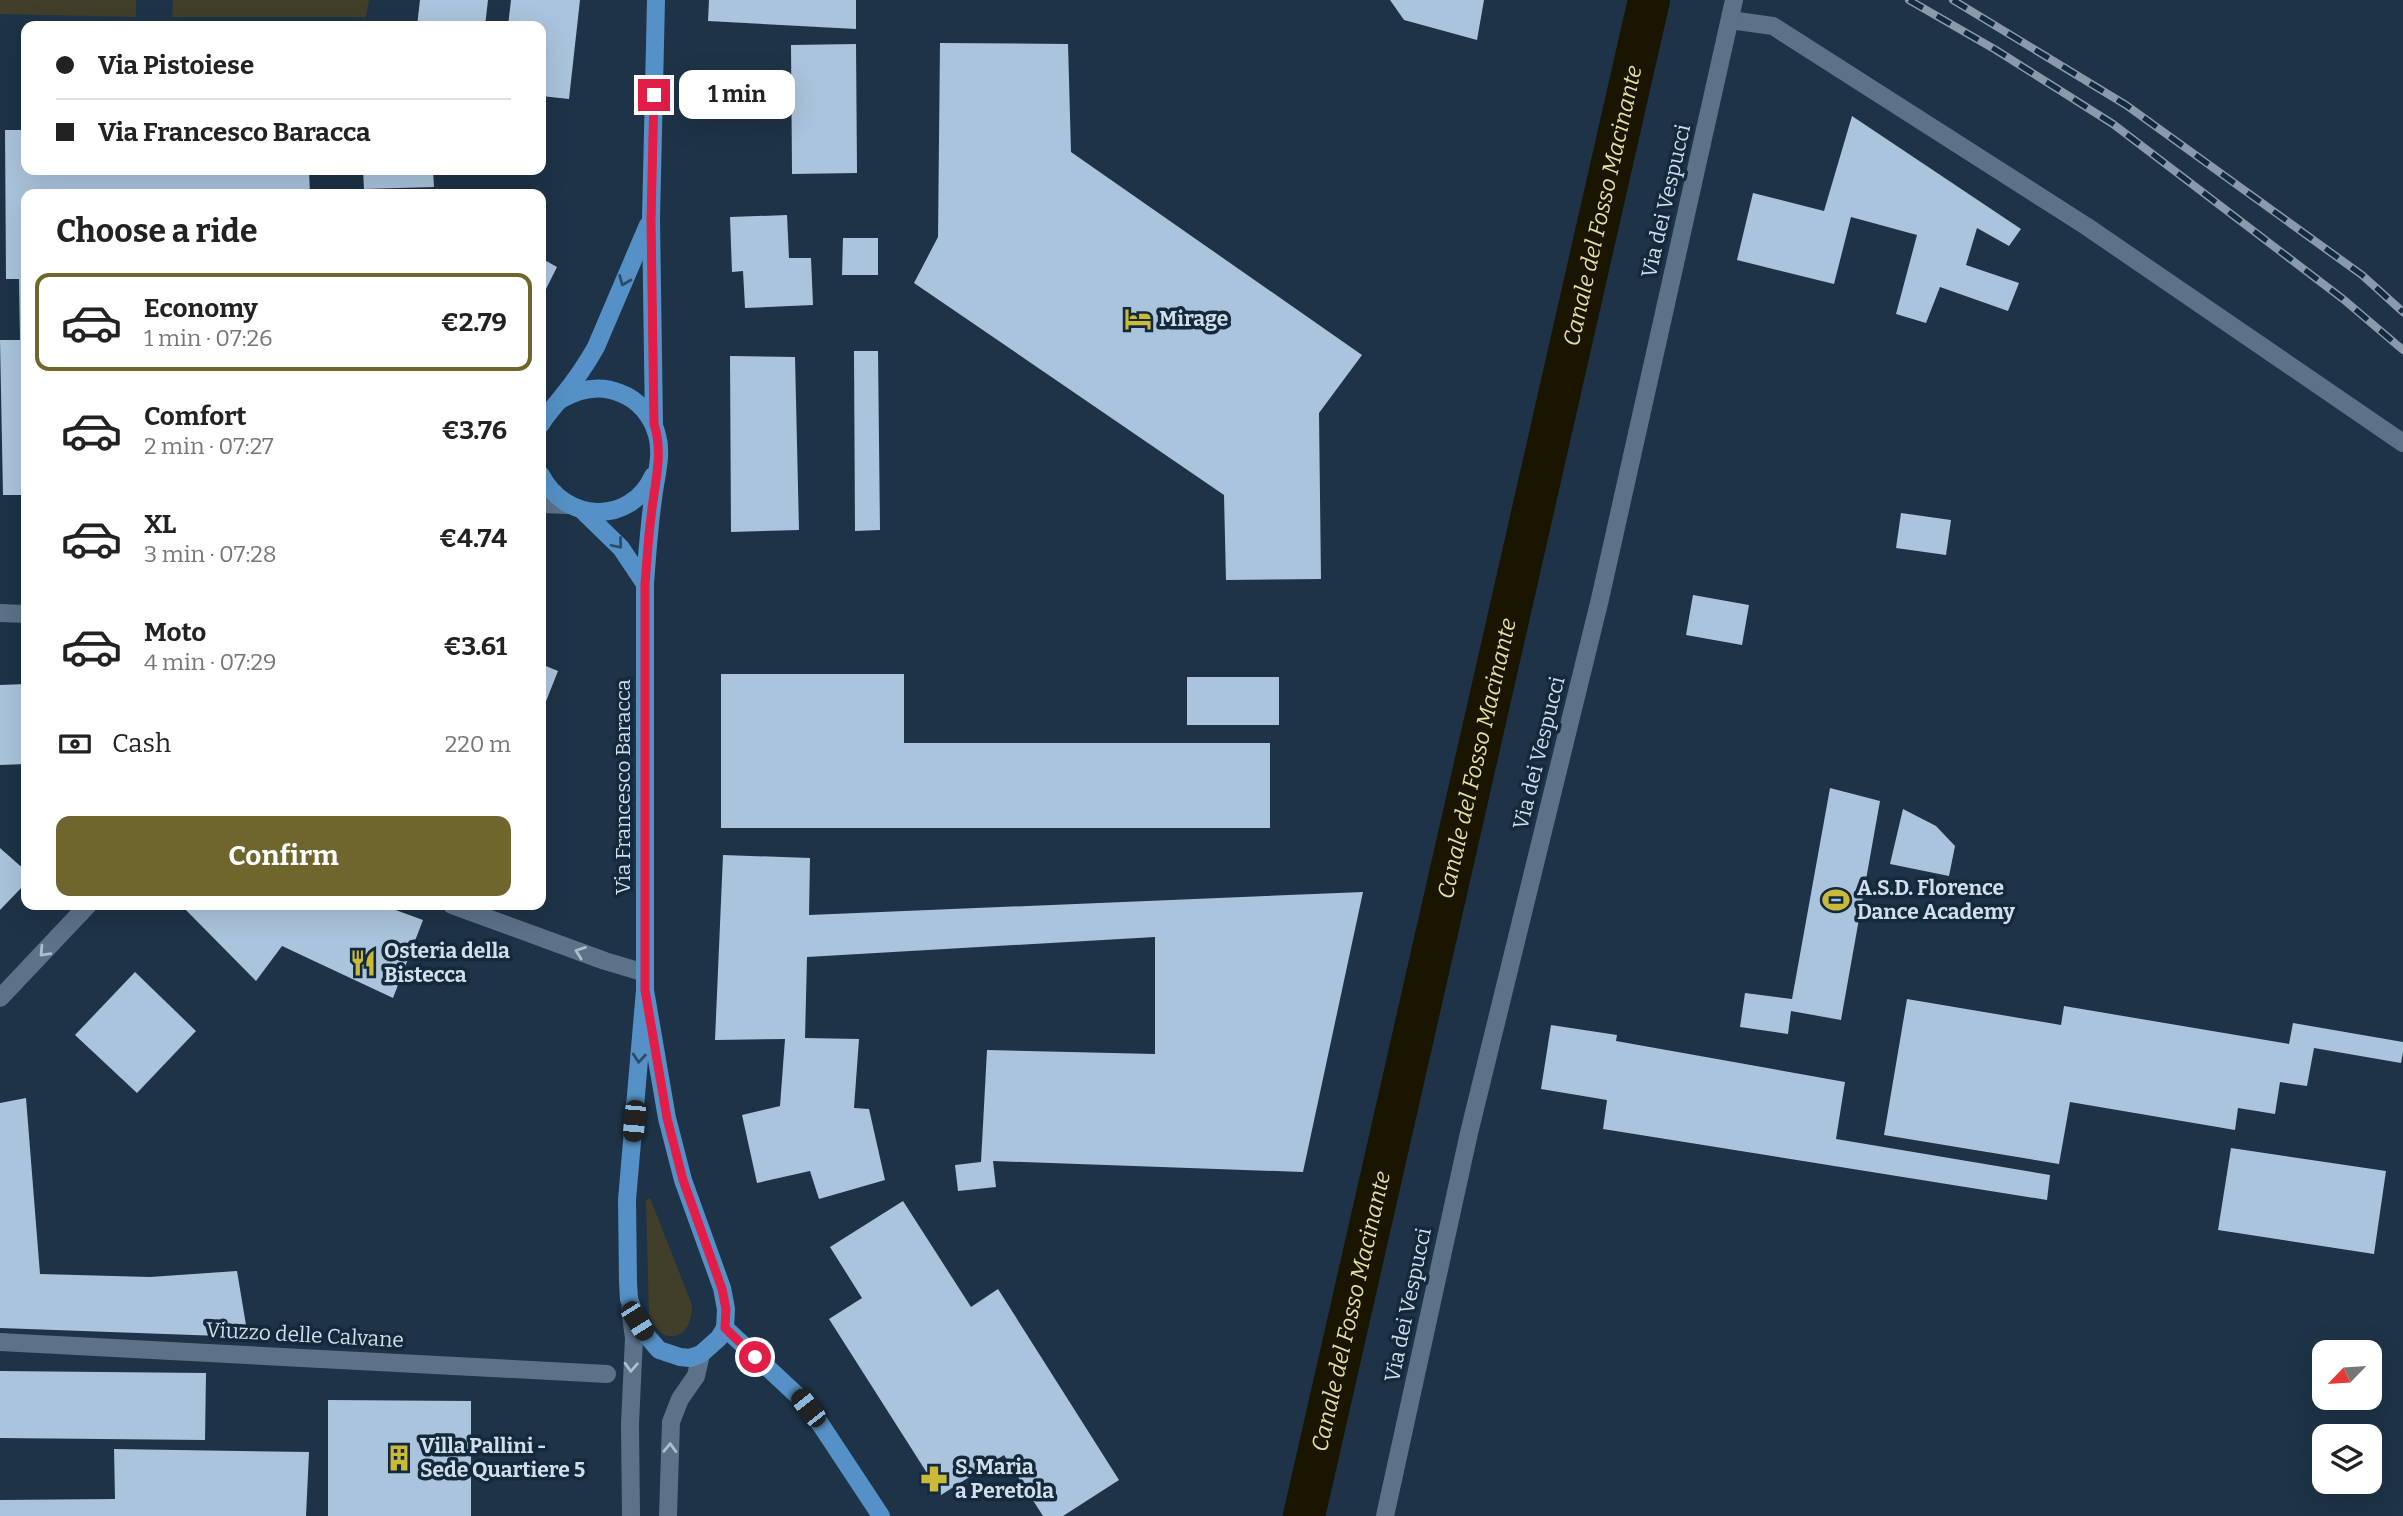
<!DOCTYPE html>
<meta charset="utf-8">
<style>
:root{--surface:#fff;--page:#f6f6f6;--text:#222;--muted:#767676;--line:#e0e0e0;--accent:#6e662c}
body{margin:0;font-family:Bitter,serif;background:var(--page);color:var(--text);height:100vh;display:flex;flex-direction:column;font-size:26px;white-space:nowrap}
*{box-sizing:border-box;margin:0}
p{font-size:23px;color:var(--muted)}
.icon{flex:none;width:38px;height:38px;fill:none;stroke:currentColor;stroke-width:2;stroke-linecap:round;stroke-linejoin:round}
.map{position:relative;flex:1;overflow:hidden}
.side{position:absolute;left:21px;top:189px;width:525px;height:721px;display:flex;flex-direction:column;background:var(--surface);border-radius:14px;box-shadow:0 7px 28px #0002}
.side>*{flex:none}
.top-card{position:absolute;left:21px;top:21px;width:525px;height:154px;border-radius:14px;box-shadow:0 7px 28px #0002;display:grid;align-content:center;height:154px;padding:0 35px;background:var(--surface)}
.needle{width:46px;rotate:245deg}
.fabs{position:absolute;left:2312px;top:1340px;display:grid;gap:14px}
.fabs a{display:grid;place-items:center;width:70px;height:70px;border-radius:14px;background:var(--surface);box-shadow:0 7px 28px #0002;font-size:35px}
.end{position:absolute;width:32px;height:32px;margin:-16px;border:9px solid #e11d48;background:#fff;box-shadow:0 0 0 4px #fff}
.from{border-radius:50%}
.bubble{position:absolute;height:49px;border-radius:14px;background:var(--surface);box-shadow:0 7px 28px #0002;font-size:23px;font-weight:700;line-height:49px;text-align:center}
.car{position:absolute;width:21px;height:42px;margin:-21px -10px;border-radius:9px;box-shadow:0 0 5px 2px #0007;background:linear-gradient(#222 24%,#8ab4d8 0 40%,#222 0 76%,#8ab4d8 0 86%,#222 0)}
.top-card b{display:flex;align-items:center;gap:24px;height:66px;font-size:26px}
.top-card b+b{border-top:2px solid var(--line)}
.top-card i{width:18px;height:18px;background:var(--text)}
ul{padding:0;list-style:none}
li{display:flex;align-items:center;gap:21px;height:98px;margin:0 14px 10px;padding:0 21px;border:4px solid transparent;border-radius:14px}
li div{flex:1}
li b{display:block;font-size:26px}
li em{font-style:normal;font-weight:700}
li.on{border-color:var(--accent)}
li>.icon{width:63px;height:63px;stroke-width:1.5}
h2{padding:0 35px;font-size:32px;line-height:84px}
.pay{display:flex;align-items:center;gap:18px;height:77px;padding:0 35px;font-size:26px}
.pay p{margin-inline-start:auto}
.button{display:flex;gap:14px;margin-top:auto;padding:14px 35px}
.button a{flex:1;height:80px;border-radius:14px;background:var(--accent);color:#fff;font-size:28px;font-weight:700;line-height:80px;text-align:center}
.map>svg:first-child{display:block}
.green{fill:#413f2a}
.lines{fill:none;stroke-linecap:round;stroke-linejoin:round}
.canal{stroke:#191500;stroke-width:42}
.building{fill:#aac4dd}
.lane{stroke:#5b7289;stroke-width:18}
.street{stroke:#5b7289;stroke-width:18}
.secondary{stroke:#5b7289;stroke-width:18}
.primary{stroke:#5591c6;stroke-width:18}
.rail-casing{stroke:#8a9aaa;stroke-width:8}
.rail{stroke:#14293c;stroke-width:5;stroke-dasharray:16;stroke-linecap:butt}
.oneway{stroke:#2b4d6c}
.oneway2{stroke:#aebece}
.route{stroke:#e11d48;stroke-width:9}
.labels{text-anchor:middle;stroke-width:7;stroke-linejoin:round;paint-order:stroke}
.street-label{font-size:21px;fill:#d1deeb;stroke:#14293c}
.poi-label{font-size:21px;font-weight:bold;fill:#d1deeb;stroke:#14293c;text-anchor:start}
.water-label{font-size:23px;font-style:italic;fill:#e5dea7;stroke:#14293c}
</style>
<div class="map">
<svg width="2403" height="1516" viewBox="0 0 2403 1516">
<rect width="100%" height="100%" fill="#1e3347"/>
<!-- green -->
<g class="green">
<polygon points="0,0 136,0 136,17 0,14"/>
<polygon points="173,0 369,0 366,17 172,17"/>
<path d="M 650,1198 L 692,1305 C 692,1344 658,1346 649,1314 L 646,1200 Z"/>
</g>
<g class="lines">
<!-- canal -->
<path class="canal" id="s1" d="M 1304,1516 L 1649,0"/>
</g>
<!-- building -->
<g class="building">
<polygon points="420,0 488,0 485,26 417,26"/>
<polygon points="511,0 580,0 569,99 541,96 541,26 508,26"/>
<polygon points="709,0 856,0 856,29 708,21"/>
<polygon points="1390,0 1484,0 1477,40 1404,20"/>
<polygon points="940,43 1068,44 1071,152 1362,355 1319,413 1321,579 1226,580 1224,495 914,283 938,237"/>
<polygon points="856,44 857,173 792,174 791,45"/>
<polygon points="1852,116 2021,229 2009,246 1977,228 1966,265 2019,283 2008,311 1940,287 1926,323 1896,314 1917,235 1851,217 1834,284 1737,260 1753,193 1824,211"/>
<polygon points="5,130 26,130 26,170 309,170 310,194 26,194 26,495 3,495 0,340 20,340 19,279 6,279"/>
<polygon points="363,170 433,170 434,187 364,189"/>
<polygon points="787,215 789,258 811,258 813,305 745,308 743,271 732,272 730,217"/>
<polygon points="843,238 878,238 878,275 842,275"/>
<polygon points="541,258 557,267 541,299"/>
<polygon points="854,351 878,351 880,530 855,531"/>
<polygon points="730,356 795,357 799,530 731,532"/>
<polygon points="1901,513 1951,520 1946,555 1896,548"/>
<polygon points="1693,595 1749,605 1742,645 1686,635"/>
<polygon points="541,664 558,671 541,714"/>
<polygon points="721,674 904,674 904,743 1270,743 1270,828 721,828"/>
<rect x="1187" y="677" width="92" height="48"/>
<polygon points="26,684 26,764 0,765 0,685"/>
<polygon points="1830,788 1880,801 1841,1020 1791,1011 1788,1034 1740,1027 1745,993 1792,999"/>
<polygon points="1903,809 1936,826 1955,846 1949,876 1890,864"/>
<polygon points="0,848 26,871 26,883 0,910"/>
<polygon points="723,855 810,858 809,915 1363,892 1303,1172 993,1161 996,1187 958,1191 955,1165 981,1162 987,1050 1155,1054 1155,937 807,957 805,1038 859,1039 854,1108 869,1109 885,1180 819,1199 810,1171 757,1183 742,1115 780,1106 785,1039 715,1040"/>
<polygon points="181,905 382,905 423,920 393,998 282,946 256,981"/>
<polygon points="135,972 196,1031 137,1093 75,1035"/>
<polygon points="1907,999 2061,1025 2064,1006 2289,1044 2293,1023 2403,1042 2403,1052 2401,1063 2314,1048 2307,1086 2280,1082 2275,1114 2238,1108 2235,1130 2070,1102 2059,1164 1884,1135"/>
<polygon points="1551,1025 1617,1035 1616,1041 1845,1082 1836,1139 2050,1175 2047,1200 1603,1129 1607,1100 1541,1089"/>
<polygon points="26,1098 40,1274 150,1277 237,1271 248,1337 0,1328 0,1103"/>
<polygon points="2231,1148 2386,1171 2374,1254 2218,1230"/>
<polygon points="903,1201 971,1307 998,1289 1119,1480 1063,1516 1043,1516 1004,1455 941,1495 829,1319 862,1298 830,1247"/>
<polygon points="0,1371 206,1373 205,1440 0,1438"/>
<polygon points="328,1400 471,1401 471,1516 328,1516"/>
<polygon points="114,1449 309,1452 306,1516 0,1516 0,1500 115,1499"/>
</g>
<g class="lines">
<!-- lane -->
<polyline class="lane" points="1730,20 1773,26 2086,226 2403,443"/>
<!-- street -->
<g class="street">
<polyline points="541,504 568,505"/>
<polyline points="452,905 605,961 645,973"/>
<polyline points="630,1309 634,1338 630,1424 631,1516"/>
<polyline points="0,1342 607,1374"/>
<polyline points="1385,1516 1469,1133 1600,599 1734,0"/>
</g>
<!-- secondary -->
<g class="secondary">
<polyline points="0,613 26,614"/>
<polyline points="0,998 88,905"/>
<polyline points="668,1516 671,1422 680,1399 696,1376 701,1354"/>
</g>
<!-- primary -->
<g class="primary">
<path d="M 560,400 C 579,389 599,384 620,393 C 639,400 652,416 657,435 C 663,455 655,479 653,499 C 649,527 647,556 645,584 L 645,990 L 627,1200 L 628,1282 L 629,1299 L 637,1321 L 647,1336 L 659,1350 L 680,1357 L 690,1358 L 701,1354 L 719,1338 L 725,1328 L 726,1309 L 722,1288 L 683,1180 L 667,1118 L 645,990"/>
<path d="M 541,424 C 547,414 554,407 561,398 C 574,382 586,365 596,347 L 648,225"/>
<polyline points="654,424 651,219 656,0"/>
<path d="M 541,475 C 565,522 630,526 653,476"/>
<polyline points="583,511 621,548 645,584"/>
<polyline points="725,1328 799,1397 817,1419 881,1516"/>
</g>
<!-- rail casing -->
<g class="rail-casing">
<g id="rail">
<polyline points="1909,0 1996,50 2113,124 2343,299 2403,350"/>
<polyline points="1953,0 2126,105 2362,275 2403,312"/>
</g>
</g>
<!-- rail -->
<use href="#rail" class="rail"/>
</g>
<!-- one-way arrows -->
<defs><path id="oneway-chevron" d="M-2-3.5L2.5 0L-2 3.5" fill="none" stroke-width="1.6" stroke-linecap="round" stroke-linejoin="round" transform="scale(1.75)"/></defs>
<g class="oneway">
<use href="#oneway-chevron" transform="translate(624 281) rotate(112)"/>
<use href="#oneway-chevron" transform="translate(618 544) rotate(50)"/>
<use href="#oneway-chevron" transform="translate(639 1058) rotate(95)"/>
</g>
<g class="oneway2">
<use href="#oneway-chevron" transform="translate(44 952) rotate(133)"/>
<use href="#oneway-chevron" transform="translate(580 952) rotate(-160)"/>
<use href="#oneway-chevron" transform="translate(631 1367) rotate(93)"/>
<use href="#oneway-chevron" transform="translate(670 1448) rotate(-88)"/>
</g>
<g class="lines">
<!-- route -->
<path class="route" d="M 654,95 L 651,219 L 654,424 C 664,454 654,486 651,517 C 648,539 647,562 645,584 L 645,990 L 667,1118 L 683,1180 L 722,1289 L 726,1309 L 725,1328 L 755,1357"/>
</g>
<!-- icons -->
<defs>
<g id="hotel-bare" transform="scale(2.1)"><path d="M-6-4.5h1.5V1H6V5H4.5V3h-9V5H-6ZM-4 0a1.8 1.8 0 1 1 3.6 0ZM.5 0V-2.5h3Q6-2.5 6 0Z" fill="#cbba39" stroke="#14293c" stroke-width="2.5" paint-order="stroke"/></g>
<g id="stadium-bare" transform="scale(2.1)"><path d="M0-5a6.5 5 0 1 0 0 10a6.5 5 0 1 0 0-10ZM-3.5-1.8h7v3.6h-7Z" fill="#cbba39" stroke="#14293c" stroke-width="2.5" paint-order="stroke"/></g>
<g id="restaurant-bare" transform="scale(2.1)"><path d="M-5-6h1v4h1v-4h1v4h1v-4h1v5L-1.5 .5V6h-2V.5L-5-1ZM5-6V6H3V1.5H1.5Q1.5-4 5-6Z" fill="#cbba39" stroke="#14293c" stroke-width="2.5" paint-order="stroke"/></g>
<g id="building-bare" transform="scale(2.1)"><path d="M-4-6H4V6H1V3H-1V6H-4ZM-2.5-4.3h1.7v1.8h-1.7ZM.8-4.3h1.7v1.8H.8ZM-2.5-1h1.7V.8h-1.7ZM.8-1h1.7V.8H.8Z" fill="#cbba39" stroke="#14293c" stroke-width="2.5" paint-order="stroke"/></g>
<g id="pharmacy-bare" transform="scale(2.1)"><path d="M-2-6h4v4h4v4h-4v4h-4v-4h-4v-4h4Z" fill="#cbba39" stroke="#14293c" stroke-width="2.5" paint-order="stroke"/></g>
</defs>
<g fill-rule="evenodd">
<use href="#hotel-bare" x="1138" y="319"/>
<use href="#stadium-bare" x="1836" y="900"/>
<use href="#restaurant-bare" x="363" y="963"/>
<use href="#building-bare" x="399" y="1458"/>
<use href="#pharmacy-bare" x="934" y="1479"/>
</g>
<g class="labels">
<!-- street labels -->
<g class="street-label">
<text transform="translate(1666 201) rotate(-77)" y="7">Via dei Vespucci</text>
<text transform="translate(1539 753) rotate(-76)" y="7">Via dei Vespucci</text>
<text transform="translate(623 787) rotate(-90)" y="7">Via Francesco Baracca</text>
<text transform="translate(1408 1305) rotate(-78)" y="7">Via dei Vespucci</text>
<text transform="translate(305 1335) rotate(3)" y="7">Viuzzo delle Calvane</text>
</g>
<!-- poi labels -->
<g class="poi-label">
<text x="1159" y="326">Mirage</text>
<text x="1857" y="895">A.S.D. Florence<tspan x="1857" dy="24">Dance Academy</tspan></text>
<text x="384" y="958">Osteria della<tspan x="384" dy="24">Bistecca</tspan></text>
<text x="420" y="1453">Villa Pallini -<tspan x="420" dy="24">Sede Quartiere 5</tspan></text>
<text x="955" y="1474">S. Maria<tspan x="955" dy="24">a Peretola</tspan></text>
</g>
<!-- water labels -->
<g class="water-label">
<text dy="8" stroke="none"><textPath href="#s1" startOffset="1344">Canale del Fosso Macinante</textPath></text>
<text dy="8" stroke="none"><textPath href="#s1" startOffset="777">Canale del Fosso Macinante</textPath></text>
<text dy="8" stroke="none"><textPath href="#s1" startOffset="210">Canale del Fosso Macinante</textPath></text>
</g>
</g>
</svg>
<div class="fabs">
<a><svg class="needle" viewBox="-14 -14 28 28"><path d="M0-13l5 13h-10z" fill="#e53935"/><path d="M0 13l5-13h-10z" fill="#767676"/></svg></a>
<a><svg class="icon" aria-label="layers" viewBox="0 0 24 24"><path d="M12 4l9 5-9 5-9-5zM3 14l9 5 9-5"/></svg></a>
</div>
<i class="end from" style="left:755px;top:1357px"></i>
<i class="end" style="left:654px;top:95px"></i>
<div class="bubble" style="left:679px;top:70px;width:116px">1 min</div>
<i class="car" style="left:634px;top:1121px;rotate:185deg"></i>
<i class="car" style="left:637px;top:1321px;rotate:148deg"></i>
<i class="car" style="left:808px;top:1408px;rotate:322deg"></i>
<div class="top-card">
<b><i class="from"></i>Via Pistoiese</b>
<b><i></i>Via Francesco Baracca</b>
</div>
<section class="side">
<h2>Choose a ride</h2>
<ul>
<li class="on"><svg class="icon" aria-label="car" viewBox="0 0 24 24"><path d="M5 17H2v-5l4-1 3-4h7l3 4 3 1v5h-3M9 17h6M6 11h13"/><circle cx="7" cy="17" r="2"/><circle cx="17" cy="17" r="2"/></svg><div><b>Economy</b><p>1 min · 07:26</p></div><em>€2.79</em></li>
<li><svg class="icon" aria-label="car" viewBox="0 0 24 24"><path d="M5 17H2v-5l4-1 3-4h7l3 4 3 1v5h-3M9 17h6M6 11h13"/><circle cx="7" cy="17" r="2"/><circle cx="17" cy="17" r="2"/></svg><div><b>Comfort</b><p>2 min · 07:27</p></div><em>€3.76</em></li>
<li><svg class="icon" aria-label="car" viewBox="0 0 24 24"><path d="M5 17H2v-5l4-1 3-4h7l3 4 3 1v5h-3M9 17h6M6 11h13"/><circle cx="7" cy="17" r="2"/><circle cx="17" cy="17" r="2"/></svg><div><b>XL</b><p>3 min · 07:28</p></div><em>€4.74</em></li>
<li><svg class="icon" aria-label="car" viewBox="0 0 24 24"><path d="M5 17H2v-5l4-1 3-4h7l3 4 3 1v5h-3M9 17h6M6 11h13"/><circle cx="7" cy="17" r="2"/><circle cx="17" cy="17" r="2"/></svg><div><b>Moto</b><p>4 min · 07:29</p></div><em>€3.61</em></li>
</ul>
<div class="pay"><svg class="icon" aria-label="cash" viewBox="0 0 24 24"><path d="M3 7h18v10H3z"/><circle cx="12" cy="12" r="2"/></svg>Cash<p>220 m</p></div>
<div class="button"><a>Confirm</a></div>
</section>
</div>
